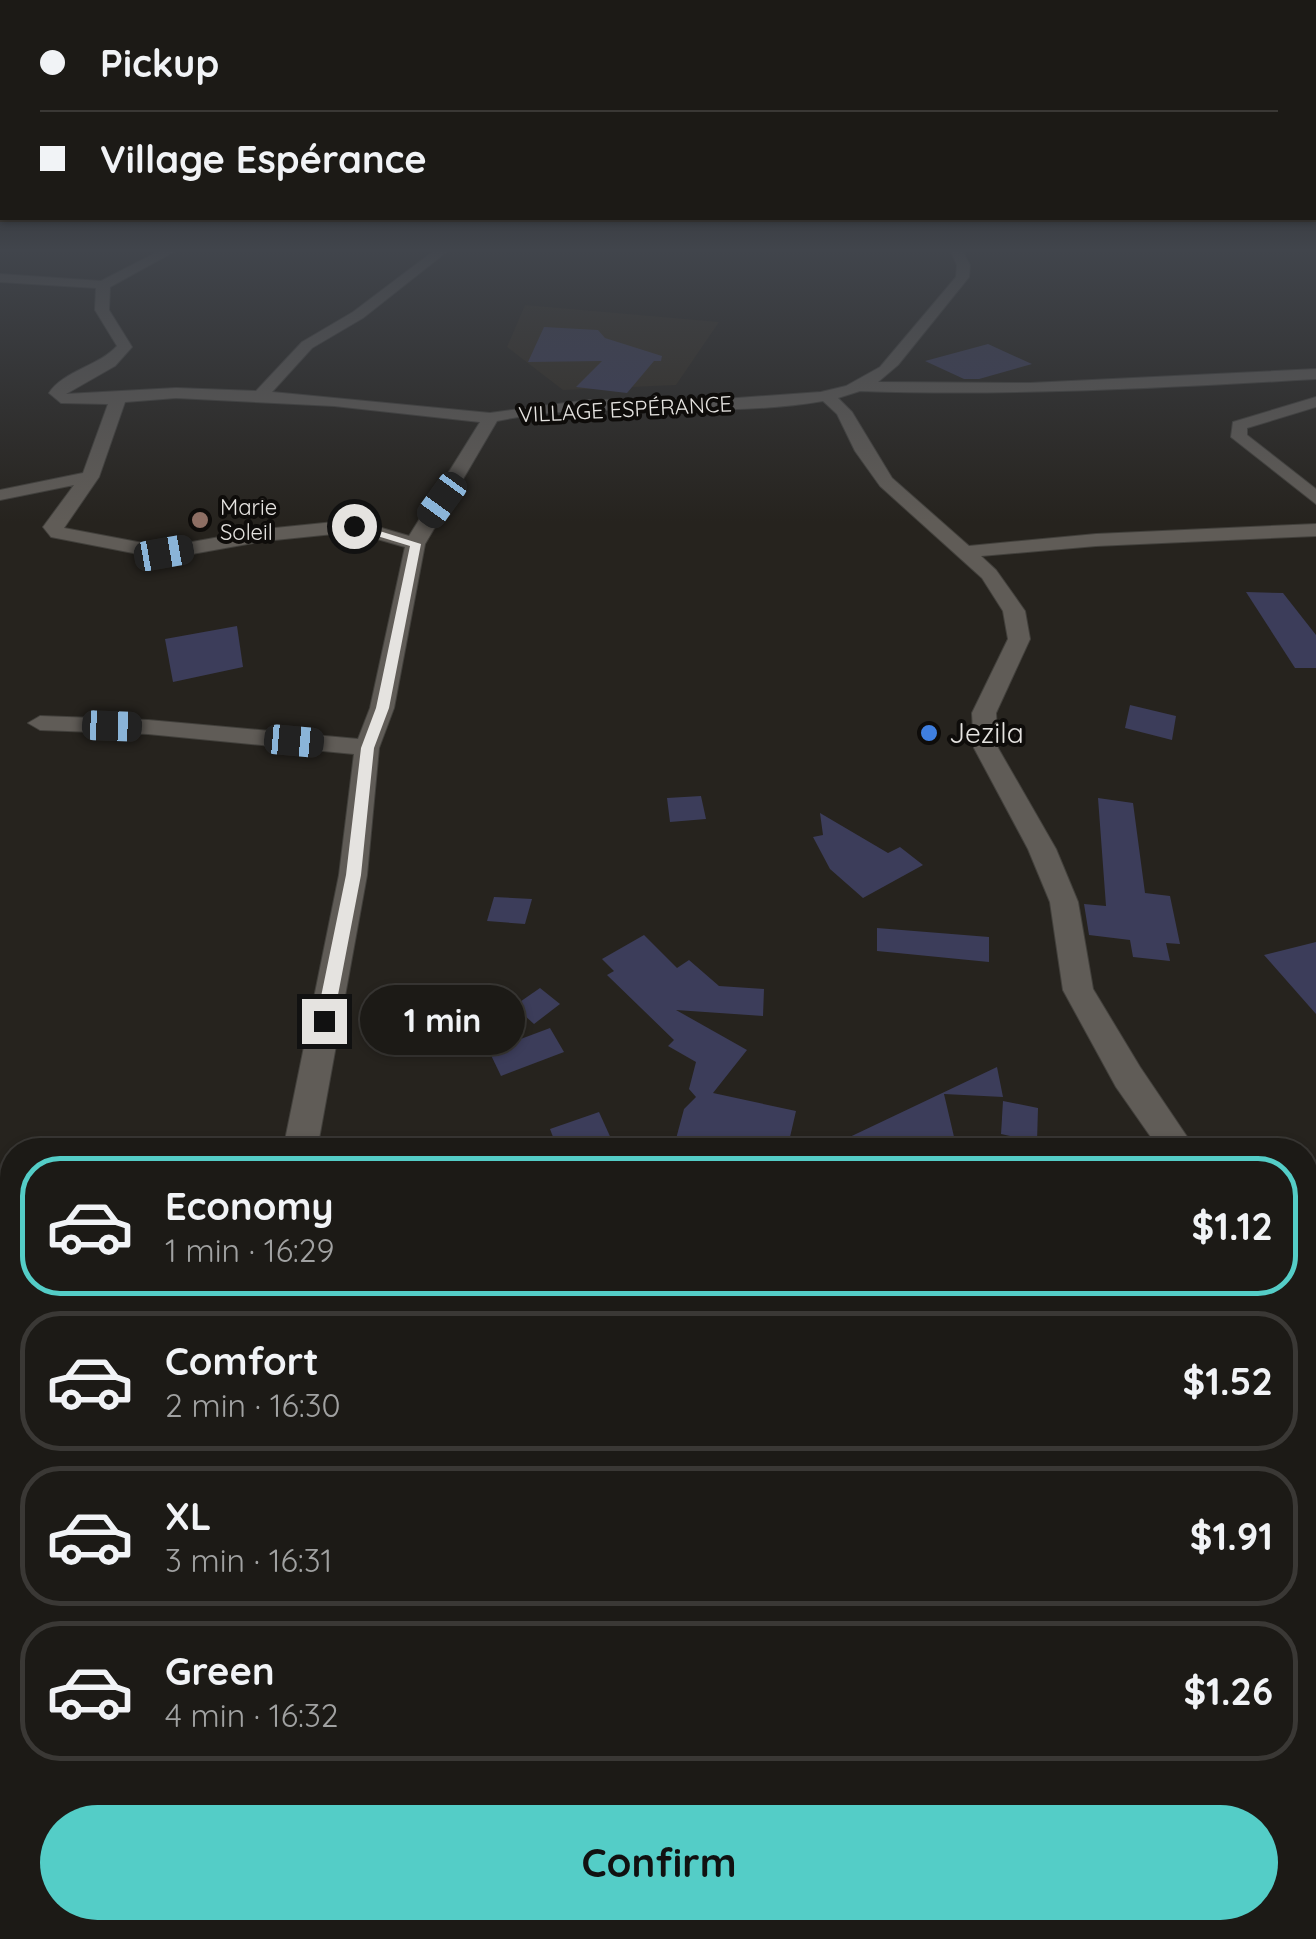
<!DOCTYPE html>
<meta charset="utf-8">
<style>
:root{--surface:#1c1a16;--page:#25231f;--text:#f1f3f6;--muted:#a0a1a1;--line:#3a3835;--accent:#54cdc7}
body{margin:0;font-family:Quicksand,sans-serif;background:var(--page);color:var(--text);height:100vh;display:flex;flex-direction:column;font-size:38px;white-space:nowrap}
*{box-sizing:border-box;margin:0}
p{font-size:32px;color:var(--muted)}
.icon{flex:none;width:55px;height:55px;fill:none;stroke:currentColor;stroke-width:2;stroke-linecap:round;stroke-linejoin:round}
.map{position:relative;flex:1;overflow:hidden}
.sheet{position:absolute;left:0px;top:1138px;width:1318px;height:802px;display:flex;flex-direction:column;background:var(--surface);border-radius:40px 40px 0 0;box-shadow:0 2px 8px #0004,0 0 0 2px var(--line)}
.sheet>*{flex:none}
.top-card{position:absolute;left:0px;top:0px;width:1318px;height:220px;box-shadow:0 2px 8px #0004,0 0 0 2px var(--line);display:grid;align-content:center;height:220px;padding:0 40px;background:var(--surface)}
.end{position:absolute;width:45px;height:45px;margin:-22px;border:12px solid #e5e3e0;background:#111;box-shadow:0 0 0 5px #111}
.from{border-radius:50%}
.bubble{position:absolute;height:70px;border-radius:35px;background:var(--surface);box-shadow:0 2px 8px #0004,0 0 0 2px var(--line);font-size:32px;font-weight:700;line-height:70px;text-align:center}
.car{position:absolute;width:30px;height:60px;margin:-30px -15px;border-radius:12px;box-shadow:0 0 8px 2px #0007;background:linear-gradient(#222 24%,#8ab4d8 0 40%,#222 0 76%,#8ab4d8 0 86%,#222 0)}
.top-card b{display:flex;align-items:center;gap:35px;height:95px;font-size:38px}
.top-card b+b{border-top:2px solid var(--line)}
.top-card i{width:25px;height:25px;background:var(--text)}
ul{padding:18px 0 0;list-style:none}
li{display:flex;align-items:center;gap:30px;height:140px;margin:0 20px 15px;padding:0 20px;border:5px solid var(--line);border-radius:40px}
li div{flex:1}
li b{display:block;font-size:38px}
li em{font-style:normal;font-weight:700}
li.on{border-color:var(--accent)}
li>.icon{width:90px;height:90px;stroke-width:1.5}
.primary-button{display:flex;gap:20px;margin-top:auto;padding:20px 40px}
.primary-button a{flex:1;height:115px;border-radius:60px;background:var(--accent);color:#111;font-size:40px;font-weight:700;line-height:115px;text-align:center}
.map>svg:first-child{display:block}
.built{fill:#312b21}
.building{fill:#3c3d5a}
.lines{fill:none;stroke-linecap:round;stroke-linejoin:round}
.minor-casing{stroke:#42403c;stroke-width:2}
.minor{fill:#605c57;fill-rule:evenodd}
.route{fill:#e5e3e0}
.education-dot{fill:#8d6e63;stroke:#0e0c0a;stroke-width:4}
.shop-dot{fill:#3f7fe0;stroke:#0e0c0a;stroke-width:4}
.labels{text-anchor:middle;stroke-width:8;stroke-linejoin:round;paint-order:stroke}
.far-street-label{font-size:22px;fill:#e5e3e0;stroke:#0e0c0a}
.far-poi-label{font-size:22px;fill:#e5e3e0;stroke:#0e0c0a;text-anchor:start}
.poi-label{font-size:28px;fill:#e5e3e0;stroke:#0e0c0a;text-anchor:start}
</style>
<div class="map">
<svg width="1316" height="1939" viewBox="0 0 1316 1939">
<rect width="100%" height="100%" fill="#26231e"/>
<!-- built -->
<polygon class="built" points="525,305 719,322 676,385 563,390 507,347"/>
<!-- building -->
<g class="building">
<polygon points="544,327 598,330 605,338 662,356 661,361 654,361 627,393 576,387 602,361 528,362"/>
<polygon points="988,344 1032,364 979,379 964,379 925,361"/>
<polygon points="1246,592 1283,593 1316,635 1316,668 1295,668"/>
<polygon points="237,626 243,667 173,682 165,639"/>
<polygon points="1130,705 1176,716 1172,740 1125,728"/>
<polygon points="701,796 706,819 670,822 667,798"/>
<polygon points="1098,798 1133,803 1145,893 1170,896 1180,944 1166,943 1170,961 1133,957 1130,940 1089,935 1084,904 1106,906"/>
<polygon points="820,813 888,853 900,847 923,865 863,898 830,869 813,837 823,835"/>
<polygon points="494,897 532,899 525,924 487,921"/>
<polygon points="877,928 989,937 989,962 877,951"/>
<polygon points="644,935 677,968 689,960 719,986 764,989 763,1016 676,1010 747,1050 713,1093 796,1111 787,1150 673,1150 684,1109 696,1097 689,1089 696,1062 668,1046 674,1040 607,975 614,971 602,959"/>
<polygon points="1316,942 1316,1014 1264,955"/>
<polygon points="540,988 560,1004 534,1024 514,1006"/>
<polygon points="550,1028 564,1052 501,1076 489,1051"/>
<polygon points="997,1067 1003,1097 944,1094 955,1141 837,1143"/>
<polygon points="1003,1101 1038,1108 1037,1142 1001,1134"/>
<polygon points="599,1112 613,1143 594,1150 558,1150 550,1129"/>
</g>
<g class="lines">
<!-- minor casing -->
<g class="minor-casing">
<g id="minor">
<path d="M 161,250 L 177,250 L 110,287 L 109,310 L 132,347 L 115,366 L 66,394 L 176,388 L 256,391 L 302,342 L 353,312 L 435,250 L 449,250 L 363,318 L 312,348 L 272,392 L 490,413 L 588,400 L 724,399 L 821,392 L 846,386 L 880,367 L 956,277 L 957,265 L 950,250 L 962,250 L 970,265 L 969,277 L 898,365 L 878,382 L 1030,383 L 1316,369 L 1316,379 C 1164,388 1013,396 860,391 L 838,398 L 852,412 L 892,478 L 969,546 L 1096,534 L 1316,524 L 1316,536 L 1096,546 L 981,556 L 996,570 L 1025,611 L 1030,639 L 996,713 L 998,748 L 1056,849 L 1078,902 L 1093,989 L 1140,1067 L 1196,1150 L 1160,1150 L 1116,1087 L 1063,990 L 1050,902 L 1028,849 L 974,748 L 972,713 L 1008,639 L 1003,611 L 982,578 L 880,486 L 855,451 L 837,414 L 823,401 C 715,420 604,398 497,421 L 425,544 L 394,708 L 379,748 L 367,875 L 317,1150 L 283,1150 L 339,875 L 354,754 L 148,734 L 40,730 L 28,723 L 40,716 L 148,720 L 358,739 L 370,708 L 405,547 L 353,532 L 265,541 L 164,559 L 51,537 L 43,527 L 74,485 L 0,500 L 0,490 L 83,473 L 108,404 L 61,403 L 49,393 C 63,371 99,366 117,346 L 95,310 L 96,288 L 0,282 L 0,274 L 101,281 ZM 176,398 L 334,406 L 480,422 L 409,536 L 354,520 L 265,529 L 164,547 L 64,528 L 99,477 L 125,402 Z"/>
<polygon points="1316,397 1316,407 1247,428 1247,435 1316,489 1316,504 1231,437 1233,422"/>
<polygon points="1305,1649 1316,1654 1316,1726 1305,1721"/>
<polygon points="116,1928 170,1928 166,1939 112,1939"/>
</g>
</g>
<!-- minor -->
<use href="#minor" class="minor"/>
</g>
<!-- sky -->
<linearGradient id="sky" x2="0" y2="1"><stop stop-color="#151310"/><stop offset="0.48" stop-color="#41454c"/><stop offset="1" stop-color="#41454c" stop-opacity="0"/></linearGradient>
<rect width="1316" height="522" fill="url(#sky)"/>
<!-- route -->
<polygon class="route" points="354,523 421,544 389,708 374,748 361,875 333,1021 324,1028 316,1021 346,875 361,748 376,708 410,546 351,528"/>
<!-- markers -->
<circle class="education-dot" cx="200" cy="520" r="10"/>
<circle class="shop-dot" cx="929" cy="733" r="10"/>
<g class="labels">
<!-- far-street labels -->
<g class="far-street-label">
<text transform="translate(625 409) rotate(-3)" y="8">VILLAGE ESPÉRANCE</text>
</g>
<!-- far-poi labels -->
<g class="far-poi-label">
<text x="220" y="515">Marie<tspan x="220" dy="25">Soleil</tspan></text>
</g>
<!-- poi labels -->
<g class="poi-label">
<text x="949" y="743">Jezila</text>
</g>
</g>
</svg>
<i class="end from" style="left:354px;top:526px"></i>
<i class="end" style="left:324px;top:1021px"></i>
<div class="bubble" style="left:360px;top:985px;width:165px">1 min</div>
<i class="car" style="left:442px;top:500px;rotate:216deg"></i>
<i class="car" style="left:164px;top:553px;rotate:80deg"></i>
<i class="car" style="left:112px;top:726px;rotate:92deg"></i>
<i class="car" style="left:294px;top:741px;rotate:95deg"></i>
<div class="top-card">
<b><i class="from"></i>Pickup</b>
<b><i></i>Village Espérance</b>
</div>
<section class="sheet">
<ul>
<li class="on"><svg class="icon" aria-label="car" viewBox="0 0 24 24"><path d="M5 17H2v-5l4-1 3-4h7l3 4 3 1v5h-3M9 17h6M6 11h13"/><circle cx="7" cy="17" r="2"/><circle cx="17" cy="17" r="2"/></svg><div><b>Economy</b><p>1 min · 16:29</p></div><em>$1.12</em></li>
<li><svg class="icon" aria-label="car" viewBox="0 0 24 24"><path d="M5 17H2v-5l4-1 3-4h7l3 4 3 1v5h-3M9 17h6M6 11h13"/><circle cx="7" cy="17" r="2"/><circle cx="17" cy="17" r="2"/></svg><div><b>Comfort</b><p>2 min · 16:30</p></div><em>$1.52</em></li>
<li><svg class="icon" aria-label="car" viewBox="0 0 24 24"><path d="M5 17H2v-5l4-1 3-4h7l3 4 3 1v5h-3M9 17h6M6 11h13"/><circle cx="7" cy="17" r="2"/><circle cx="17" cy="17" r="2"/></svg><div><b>XL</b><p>3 min · 16:31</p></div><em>$1.91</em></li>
<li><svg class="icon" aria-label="car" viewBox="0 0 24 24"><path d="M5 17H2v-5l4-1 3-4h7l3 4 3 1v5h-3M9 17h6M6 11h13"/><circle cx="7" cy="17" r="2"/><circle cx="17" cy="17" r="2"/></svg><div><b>Green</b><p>4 min · 16:32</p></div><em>$1.26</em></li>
</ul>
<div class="primary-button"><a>Confirm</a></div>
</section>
</div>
